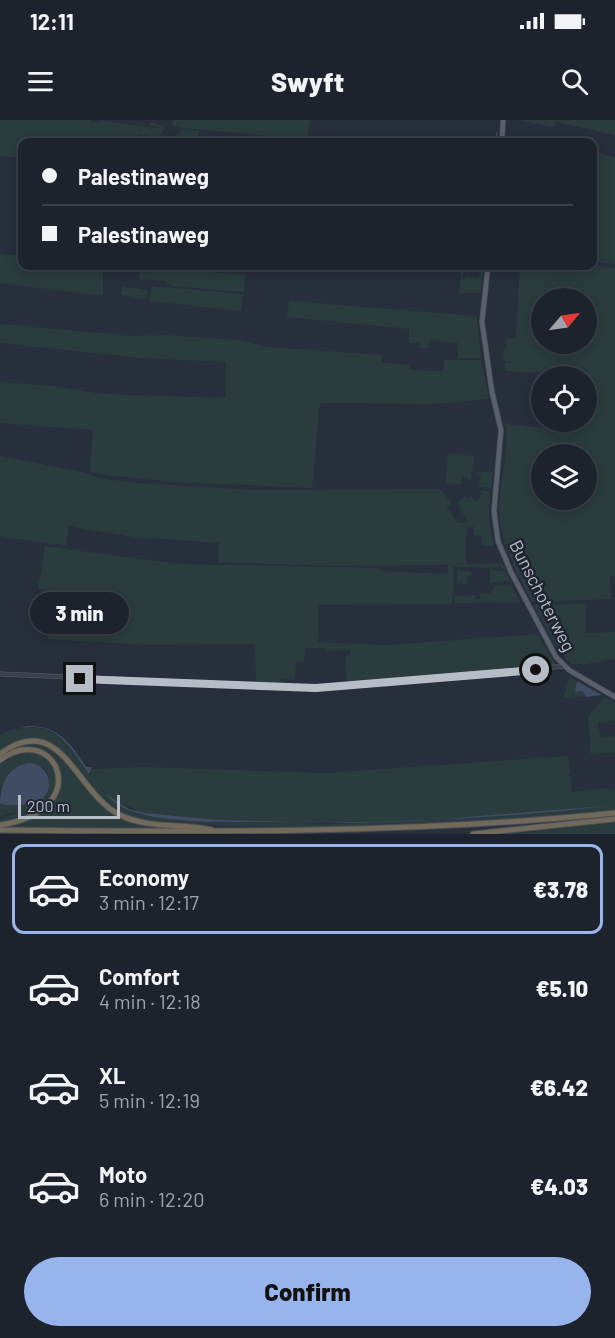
<!DOCTYPE html>
<meta charset="utf-8">
<style>
:root{--surface:#1d232d;--page:#2a2f39;--text:#f1f3f6;--muted:#a0a4aa;--line:#3b4049;--accent:#97b5ec}
body{margin:0;font-family:Barlow,sans-serif;background:var(--page);color:var(--text);height:100vh;display:flex;flex-direction:column;font-size:22px;white-space:nowrap}
*{box-sizing:border-box;margin:0}
p{font-size:20px;color:var(--muted)}
.icon{flex:none;width:33px;height:33px;fill:none;stroke:currentColor;stroke-width:2;stroke-linecap:round;stroke-linejoin:round}
.map{position:relative;height:714px;overflow:hidden}
.details{display:flex;flex-direction:column;background:var(--surface);flex:1}
.details>*{flex:none}
.top-card{position:absolute;left:18px;top:18px;width:579px;height:132px;border-radius:12px;box-shadow:0 3px 15px #0003,0 0 0 2px var(--line);display:grid;align-content:center;height:132px;padding:0 24px;background:var(--surface)}
.needle{width:39px;rotate:61deg}
.buttons{position:absolute;left:531px;top:168px;display:grid;gap:12px}
.buttons a{display:grid;place-items:center;width:66px;height:66px;border-radius:50%;background:var(--surface);box-shadow:0 3px 15px #0003,0 0 0 2px var(--line);font-size:30px}
.scale{position:absolute;left:18px;bottom:15px;width:102px;box-sizing:border-box;padding-left:6px;border:3px solid #b7bdc7;border-top:0;font-size:16px;line-height:21px;white-space:nowrap;color:#b7bdc7;-webkit-text-stroke:4px #202631;paint-order:stroke}
.end{position:absolute;width:27px;height:27px;margin:-14px;border:8px solid #b7bdc7;background:#111;box-shadow:0 0 0 3px #111}
.from{border-radius:50%}
.bubble{position:absolute;height:42px;border-radius:21px;background:var(--surface);box-shadow:0 3px 15px #0003,0 0 0 2px var(--line);font-size:20px;font-weight:800;line-height:42px;text-align:center}
.top-card b{display:flex;align-items:center;gap:21px;height:57px;font-size:22px}
.top-card b+b{border-top:2px solid var(--line)}
.top-card i{width:15px;height:15px;background:var(--text)}
ul{padding:10px 0 0;list-style:none}
li{display:flex;align-items:center;gap:18px;height:90px;margin:0 12px 9px;padding:0 12px;border:3px solid transparent;border-radius:12px}
li div{flex:1}
li b{display:block;font-size:22px}
li em{font-style:normal;font-weight:800}
li.on{border-color:var(--accent)}
li>.icon{width:54px;height:54px;stroke-width:1.5}
.action{display:flex;gap:12px;margin-top:auto;padding:12px 24px}
.action a{flex:1;height:69px;border-radius:36px;background:var(--accent);color:#111;font-size:24px;font-weight:800;line-height:69px;text-align:center}
.status{display:flex;justify-content:space-between;align-items:center;height:42px;padding:0 30px;background:var(--surface);direction:ltr}
.status svg{height:16px;fill:currentColor}
header{display:flex;justify-content:space-between;align-items:center;height:78px;padding:0 24px;background:var(--surface);font-size:27px;font-weight:800}
.map>svg:first-child{display:block}
.green{fill:#2a3c3e;fill-rule:evenodd}
.water{fill:#3f4c63}
.lines{fill:none;stroke-linecap:round;stroke-linejoin:round}
.stream{stroke:#3f4c63;stroke-width:1.5}
.minor-casing{stroke:#595f6a;stroke-width:5}
.major-casing{stroke:#444a55;stroke-width:6}
.highway-casing{stroke:#464c57;stroke-width:7}
.minor{stroke:#3b414c;stroke-width:4}
.major{stroke:#59606c;stroke-width:4.5}
.highway{stroke:#716959;stroke-width:5}
.route{stroke:#b7bdc7;stroke-width:8}
.labels{text-anchor:middle;stroke-width:5;stroke-linejoin:round;paint-order:stroke}
.street-label{font-size:18px;fill:#b7bdc7;stroke:#202631}
</style>
<div class="status"><b>12:11</b><svg viewBox="0 0 49 12"><path d="M0 12V9h3v3zM5 12V6h3v6zM10 12V3h3v9zM15 12V0h3v12zM26 1h20v11H26zM47 4h2v5h-2z"/></svg></div>
<header><svg class="icon" aria-label="menu" viewBox="0 0 24 24"><path d="M4 6h16M4 12h16M4 18h16"/></svg>Swyft<svg class="icon" aria-label="search" viewBox="0 0 24 24"><circle cx="10" cy="10" r="6"/><path d="M15 15l6 6"/></svg></header>
<div class="map">
<svg width="615" height="714" viewBox="0 0 615 714">
<rect width="100%" height="100%" fill="#272f3c"/>
<!-- green -->
<g class="green">
<polygon points="0,0 92,0 93,11 93,0 97,3 102,1 164,9 150,5 151,2 165,8 154,22 148,22 149,16 138,14 137,22 134,22 134,18 116,15 115,22 22,22 22,38 0,36"/>
<polygon points="173,0 310,0 307,19 183,8 172,6"/>
<polygon points="518,0 615,0 615,15 556,2 554,7"/>
<polygon points="182,9 199,11 197,22 171,22"/>
<polygon points="593,32 615,37 615,144 593,142"/>
<polygon points="0,134 22,136 22,146 103,146 103,176 0,163"/>
<path d="M 593,145 L 615,148 L 615,456 L 610,457 L 611,476 L 615,479 L 532,482 C 515,450 498,418 499,381 C 500,354 511,329 505,302 L 511,305 L 563,309 L 564,302 L 586,302 L 586,256 L 505,251 L 505,243 L 511,241 L 504,241 L 503,230 L 506,227 L 506,219 L 516,218 L 520,146 ZM 542,178 L 586,178 L 586,224 L 542,224 ZM 586,334 L 586,380 L 542,380 L 542,334 Z"/>
<polygon points="136,146 245,155 244,172 171,166 165,161 139,159 140,149"/>
<polygon points="462,146 466,148 462,157 466,158 466,156 479,158 480,151 484,148 480,173 459,173"/>
<polygon points="122,166 147,170 146,179 121,175"/>
<polygon points="152,166 243,174 241,191 149,181"/>
<polygon points="289,181 477,196 481,238 458,238 458,223 429,220 428,228 420,228 419,223 409,223 409,209 287,197"/>
<polygon points="0,204 132,216 165,215 237,220 268,227 382,235 382,242 409,245 409,250 443,251 444,240 481,240 489,279 432,284 320,283 312,368 171,362 99,354 90,351 93,310 0,303 0,262 53,266 103,274 226,278 226,242 140,238 0,223"/>
<polygon points="448,333 474,336 471,360 463,356 462,364 446,365"/>
<polygon points="0,336 87,353 98,358 138,363 254,370 441,369 452,384 446,386 458,403 468,403 457,382 465,376 468,379 471,377 477,382 482,374 479,370 490,371 489,401 494,426 482,425 482,416 474,415 474,407 467,406 465,426 467,444 502,443 505,448 453,447 454,469 451,484 319,485 318,522 388,525 537,514 557,546 351,564 347,560 345,536 351,535 350,530 326,531 326,528 305,528 304,542 296,541 295,559 281,558 280,565 256,564 255,524 145,525 48,519 54,470 38,469 45,426 178,444 379,448 380,451 448,454 448,445 334,446 218,442 219,423 133,417 69,406 66,426 0,416"/>
<polygon points="477,352 493,352 491,368 479,367 481,355"/>
<polygon points="457,450 472,452 471,456 467,456 466,464 463,464 463,460 457,463"/>
<polygon points="490,450 505,451 510,460 490,463"/>
<polygon points="511,464 520,482 454,483 455,476 475,475 475,479 480,479 480,474 490,473 495,466"/>
<polygon points="585,484 586,513 615,512 615,539 587,544 571,544 556,526 534,485"/>
<polygon points="570,557 577,561 578,572 583,571 586,577 563,578"/>
<polygon points="605,577 615,583 615,601 598,603 601,618 615,616 615,633 591,634 588,596"/>
<path d="M 27,607 C 80,607 82,668 124,688 C 157,704 244,702 283,702 C 304,703 326,705 347,703 L 219,700 L 140,692 L 109,677 L 92,658 L 90,649 L 144,647 L 326,653 L 568,636 L 570,653 L 567,656 L 570,656 L 572,672 L 608,668 L 609,671 L 615,670 L 615,690 C 470,707 301,714 156,701 C 138,699 120,695 106,683 C 71,652 59,593 0,630 L 0,615 Z"/>
<path d="M 35,623 C 70,632 77,667 104,687 C 127,703 157,704 184,708 L 4,707 C 21,701 42,697 54,681 C 69,661 54,631 31,627 C 20,624 9,631 0,637 L 18,625 Z"/>
<path d="M 31,632 C 42,635 48,639 53,649 C 69,683 23,696 0,703 L 0,698 L 25,690 L 0,696 L 0,685 L 37,681 L 48,670 L 48,655 L 43,647 L 16,647 L 0,669 L 0,644 L 20,633 Z"/>
<polygon points="615,703 615,714 507,714"/>
</g>
<!-- water -->
<g class="water">
<polygon points="577,561 602,575 586,577 583,571 575,572"/>
<path d="M 27,606 C 57,605 71,623 86,647 L 92,647 L 89,654 L 104,673 L 129,689 L 146,693 L 219,700 L 350,703 L 418,701 L 615,685 C 500,699 386,704 270,702 C 230,702 172,704 134,692 C 74,674 80,579 0,615 Z"/>
<path d="M 28,643 C 48,643 58,669 39,681 C 30,686 10,686 0,684 C 0,666 7,647 28,643 Z"/>
</g>
<g class="lines">
<!-- stream -->
<polyline class="stream" points="496,22 497,13"/>
<!-- minor casing -->
<g class="minor-casing">
<polyline id="minor" points="0,554 316,568 564,546"/>
</g>
<!-- major casing -->
<g class="major-casing">
<g id="major">
<polyline points="502,22 503,0"/>
<polyline points="488,146 482,202 492,272 501,310 494,391 498,421 511,452 556,537 569,550 615,577"/>
</g>
</g>
<!-- highway casing -->
<g class="highway-casing">
<g id="highway">
<path d="M 0,634 C 62,589 75,673 120,695 C 148,709 182,703 212,710"/>
<path d="M 0,640 C 56,599 97,691 0,705"/>
<path d="M 0,710 C 206,712 410,714 615,693"/>
<polyline points="473,714 615,699"/>
</g>
</g>
<!-- minor -->
<use href="#minor" class="minor"/>
<!-- major -->
<use href="#major" class="major"/>
<!-- highway -->
<use href="#highway" class="highway"/>
</g>
<g class="lines">
<!-- route -->
<polyline class="route" points="80,559 316,568 536,550"/>
</g>
<g class="labels">
<!-- street labels -->
<g class="street-label">
<text transform="translate(542 476) rotate(63)" y="6">Bunschoterweg</text>
</g>
</g>
</svg>
<div class="buttons">
<a><svg class="needle" viewBox="-14 -14 28 28"><path d="M0-13l5 13h-10z" fill="#e53935"/><path d="M0 13l5-13h-10z" fill="#a0a4aa"/></svg></a>
<a><svg class="icon" aria-label="locate" viewBox="0 0 24 24"><circle cx="12" cy="12" r="6"/><path d="M12 2v4M12 18v4M2 12h4M18 12h4"/></svg></a>
<a><svg class="icon" aria-label="layers" viewBox="0 0 24 24"><path d="M12 4l9 5-9 5-9-5zM3 14l9 5 9-5"/></svg></a>
</div>
<div class="scale">200 m</div>
<i class="end from" style="left:536px;top:550px"></i>
<i class="end" style="left:80px;top:559px"></i>
<div class="bubble" style="left:30px;top:472px;width:99px">3 min</div>
<div class="top-card">
<b><i class="from"></i>Palestinaweg</b>
<b><i></i>Palestinaweg</b>
</div>
</div>
<section class="details">
<ul>
<li class="on"><svg class="icon" aria-label="car" viewBox="0 0 24 24"><path d="M5 17H2v-5l4-1 3-4h7l3 4 3 1v5h-3M9 17h6M6 11h13"/><circle cx="7" cy="17" r="2"/><circle cx="17" cy="17" r="2"/></svg><div><b>Economy</b><p>3 min · 12:17</p></div><em>€3.78</em></li>
<li><svg class="icon" aria-label="car" viewBox="0 0 24 24"><path d="M5 17H2v-5l4-1 3-4h7l3 4 3 1v5h-3M9 17h6M6 11h13"/><circle cx="7" cy="17" r="2"/><circle cx="17" cy="17" r="2"/></svg><div><b>Comfort</b><p>4 min · 12:18</p></div><em>€5.10</em></li>
<li><svg class="icon" aria-label="car" viewBox="0 0 24 24"><path d="M5 17H2v-5l4-1 3-4h7l3 4 3 1v5h-3M9 17h6M6 11h13"/><circle cx="7" cy="17" r="2"/><circle cx="17" cy="17" r="2"/></svg><div><b>XL</b><p>5 min · 12:19</p></div><em>€6.42</em></li>
<li><svg class="icon" aria-label="car" viewBox="0 0 24 24"><path d="M5 17H2v-5l4-1 3-4h7l3 4 3 1v5h-3M9 17h6M6 11h13"/><circle cx="7" cy="17" r="2"/><circle cx="17" cy="17" r="2"/></svg><div><b>Moto</b><p>6 min · 12:20</p></div><em>€4.03</em></li>
</ul>
<div class="action"><a>Confirm</a></div>
</section>
